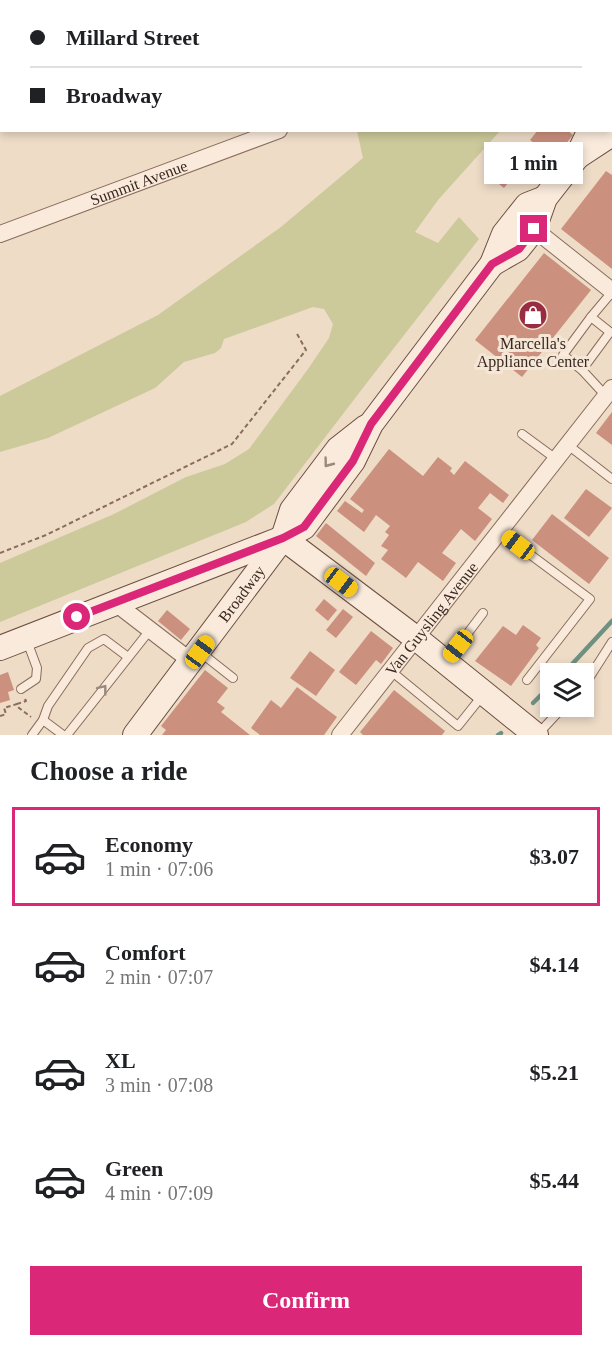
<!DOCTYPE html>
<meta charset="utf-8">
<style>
:root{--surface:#fff;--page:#f6f6f6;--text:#202124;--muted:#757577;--line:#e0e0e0;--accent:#db2777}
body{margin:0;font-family:Georgia,serif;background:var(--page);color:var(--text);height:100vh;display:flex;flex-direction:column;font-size:22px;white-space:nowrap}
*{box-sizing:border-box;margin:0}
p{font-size:20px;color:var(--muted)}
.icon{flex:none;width:33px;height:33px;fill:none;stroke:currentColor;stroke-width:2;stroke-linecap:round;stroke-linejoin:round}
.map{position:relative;height:735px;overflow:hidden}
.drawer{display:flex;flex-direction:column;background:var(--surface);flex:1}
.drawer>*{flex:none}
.top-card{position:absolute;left:0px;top:0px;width:612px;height:132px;box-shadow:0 3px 9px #0003;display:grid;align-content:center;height:132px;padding:0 30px;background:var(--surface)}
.controls{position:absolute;left:540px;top:663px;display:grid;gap:12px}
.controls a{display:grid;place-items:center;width:54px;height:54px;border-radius:0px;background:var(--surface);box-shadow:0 3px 9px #0003;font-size:30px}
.end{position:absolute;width:27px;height:27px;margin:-14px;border:8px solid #db2777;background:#fff;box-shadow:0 0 0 3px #fff}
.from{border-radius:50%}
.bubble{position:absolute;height:42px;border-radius:0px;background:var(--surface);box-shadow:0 3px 9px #0003;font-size:20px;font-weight:800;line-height:42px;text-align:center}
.car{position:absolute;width:18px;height:36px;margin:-18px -9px;border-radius:8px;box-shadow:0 0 4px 2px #0007;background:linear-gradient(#f5c518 24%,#345 0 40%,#f5c518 0 76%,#345 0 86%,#f5c518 0)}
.top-card b{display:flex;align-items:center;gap:21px;height:57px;font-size:22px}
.top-card b+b{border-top:2px solid var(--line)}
.top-card i{width:15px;height:15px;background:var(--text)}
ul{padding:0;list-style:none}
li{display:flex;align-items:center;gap:18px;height:99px;margin:0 12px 9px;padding:0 18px;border:3px solid transparent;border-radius:0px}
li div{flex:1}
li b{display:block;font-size:22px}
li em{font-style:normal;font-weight:800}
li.selected{border-color:var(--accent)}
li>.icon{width:54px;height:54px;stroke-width:1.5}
h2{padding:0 30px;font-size:27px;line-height:72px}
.cta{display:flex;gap:12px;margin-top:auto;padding:12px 30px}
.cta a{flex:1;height:69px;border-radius:0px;background:var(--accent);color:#fff;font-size:24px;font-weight:800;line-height:69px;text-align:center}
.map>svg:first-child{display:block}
.green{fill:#ccc99b}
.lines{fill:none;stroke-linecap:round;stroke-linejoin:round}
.stream{stroke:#6f9182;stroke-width:4.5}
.building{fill:#cb907e}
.lane-casing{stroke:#8a6d5d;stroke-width:10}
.street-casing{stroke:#8a6d5d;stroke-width:18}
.secondary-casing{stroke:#6c4e40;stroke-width:26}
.path{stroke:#8a6d5d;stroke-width:2;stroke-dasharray:4.5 3;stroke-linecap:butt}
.lane{stroke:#f9eadb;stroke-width:8}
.street{stroke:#f9eadb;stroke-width:16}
.secondary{stroke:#f9eadb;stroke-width:24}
.oneway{stroke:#9a897e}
.route{stroke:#db2777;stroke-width:8}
.labels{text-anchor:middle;stroke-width:6;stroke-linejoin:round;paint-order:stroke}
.street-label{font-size:16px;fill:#3a2820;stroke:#f5e7d7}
.poi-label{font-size:16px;fill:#3a2820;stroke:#f5e7d7}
</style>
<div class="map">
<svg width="612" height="735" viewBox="0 0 612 735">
<rect width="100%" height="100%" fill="#eedcc7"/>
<!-- green -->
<g class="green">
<polygon points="460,0 612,0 612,48 611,49 610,2 459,1"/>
<polygon points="357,131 500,131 438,200 415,232 438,243 459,217 479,239 369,380 274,504 246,522 0,622 0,563 114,514 186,477 225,464 249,449 308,369 329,338 333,324 324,309 313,307 224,339 221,348 215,353 184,362 155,388 48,438 0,452 0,396 158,315 281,227 363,158"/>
</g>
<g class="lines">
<!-- stream -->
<g class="stream">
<polyline points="563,674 612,621"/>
<polyline points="533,703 550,686"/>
<polyline points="498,735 501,733"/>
</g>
</g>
<!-- building -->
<g class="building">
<polygon points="538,130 567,130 573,135 554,159 530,140"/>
<polygon points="515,145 521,150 523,164 504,188 489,176"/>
<polygon points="606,171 612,175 612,269 561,229"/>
<polygon points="544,253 591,290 522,377 475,340"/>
<polygon points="612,412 612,445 596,433"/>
<polygon points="389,449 423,476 438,457 452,468 450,471 454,475 465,461 509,495 503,503 490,493 478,508 492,519 475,541 461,529 442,553 456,563 443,581 418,562 406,578 381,559 388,550 381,546 389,535 385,532 390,526 376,515 364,532 337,511 345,501 362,513 364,510 350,499"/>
<polygon points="586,489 612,508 589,537 564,518"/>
<polygon points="552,514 609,558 589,584 532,540"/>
<polygon points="326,523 375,563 366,576 316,536"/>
<polygon points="324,599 337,610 328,621 315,610"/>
<polygon points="343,609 353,617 336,638 326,630"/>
<polygon points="167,610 190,629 181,640 158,621"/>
<polygon points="523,625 541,638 536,645 539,648 511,686 475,661 503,626 516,635"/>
<polygon points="371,631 393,648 381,664 376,660 356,685 339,672"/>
<polygon points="310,651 335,670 316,696 290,678"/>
<polygon points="205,670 228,688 217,702 225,708 221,712 250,735 162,735 166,730 161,726"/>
<polygon points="8,672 14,690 8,692 10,700 0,703 0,675"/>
<polygon points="297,687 337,717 324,735 260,735 251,728 271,700 281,708"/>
<polygon points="394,690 445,731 442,735 363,735 360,732"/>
</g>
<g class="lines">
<!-- lane casing -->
<g class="lane-casing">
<g id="lane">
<polyline points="582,370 563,355 591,317"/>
<polyline points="606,396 582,370 610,332 591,317 612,292"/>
<polyline points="522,434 556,459"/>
<polyline points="568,445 612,479"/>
<polyline points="500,532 590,599 527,680"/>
<polyline points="200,652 233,678"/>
<polyline points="446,662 483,613"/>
<polyline points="391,671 458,726 482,696"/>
<polyline points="584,686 612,642"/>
<polyline points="21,689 36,679 37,668 27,641"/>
<polyline points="43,720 48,706 88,648 104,639 128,657"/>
<polyline points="538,734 564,706"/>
<polyline points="32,735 43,720 63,735"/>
<polyline points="67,735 150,630"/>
</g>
</g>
<!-- street casing -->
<g class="street-casing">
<g id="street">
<polyline points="145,2 149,0"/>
<polyline points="434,2 435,0"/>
<polyline points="0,56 2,55"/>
<polyline points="534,229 612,291"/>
<path id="s1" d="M 0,234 L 279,130"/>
<polyline points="114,602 192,662"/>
<path id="s2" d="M 340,735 L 612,388"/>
</g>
</g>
<!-- secondary casing -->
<g class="secondary-casing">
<g id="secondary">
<polyline points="610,101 612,100"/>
<polyline points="577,157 612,134"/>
<polyline points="492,264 518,249 534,229 545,198 577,157 590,130"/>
<polyline points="283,538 417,639 536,735"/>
<polyline points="0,648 283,538 304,527 353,461 371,424 492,264 504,234 527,205 545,198"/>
<path id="s3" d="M 135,735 L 283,538 L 292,510 L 338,449 L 366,427"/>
</g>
</g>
<!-- path -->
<g class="path">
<polyline points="0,553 46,535 232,444 306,350 296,332"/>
<polyline points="25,699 26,701 17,704 19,708 31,717"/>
<polyline points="0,716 6,714 4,708 17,704"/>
</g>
<!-- lane -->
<use href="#lane" class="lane"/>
<!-- street -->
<use href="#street" class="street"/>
<!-- secondary -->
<use href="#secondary" class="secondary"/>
</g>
<!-- one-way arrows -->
<defs><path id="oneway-chevron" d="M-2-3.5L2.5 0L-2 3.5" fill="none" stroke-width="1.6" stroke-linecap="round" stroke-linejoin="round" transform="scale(1.5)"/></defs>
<g class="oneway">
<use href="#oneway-chevron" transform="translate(328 463) rotate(127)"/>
<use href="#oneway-chevron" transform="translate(103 689) rotate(-52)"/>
</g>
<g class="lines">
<!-- route -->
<polyline class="route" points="77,617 283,538 304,527 353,461 371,424 492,264 519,249 534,229"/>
</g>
<!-- icons -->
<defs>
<g id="shop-disc" transform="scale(1.5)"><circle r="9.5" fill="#982d41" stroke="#f5e7d7"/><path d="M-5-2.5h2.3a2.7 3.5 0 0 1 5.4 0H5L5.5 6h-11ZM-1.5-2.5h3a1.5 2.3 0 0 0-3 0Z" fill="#fff"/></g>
</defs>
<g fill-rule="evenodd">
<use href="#shop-disc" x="533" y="315"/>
</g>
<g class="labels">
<!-- street labels -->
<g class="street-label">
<text dy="6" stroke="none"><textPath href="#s1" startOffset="148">Summit Avenue</textPath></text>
<text dy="6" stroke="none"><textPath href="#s3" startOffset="177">Broadway</textPath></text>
<text dy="6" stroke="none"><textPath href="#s2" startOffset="148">Van Guysling Avenue</textPath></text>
</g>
<!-- poi labels -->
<g class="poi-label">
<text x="533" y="349">Marcella's<tspan x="533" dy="18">Appliance Center</tspan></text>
</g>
</g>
</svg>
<div class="controls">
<a><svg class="icon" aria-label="layers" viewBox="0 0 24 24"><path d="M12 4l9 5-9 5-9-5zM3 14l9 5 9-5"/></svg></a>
</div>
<i class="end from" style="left:77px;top:617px"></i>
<i class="end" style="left:534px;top:229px"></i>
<div class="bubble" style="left:484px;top:142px;width:99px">1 min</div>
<i class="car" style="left:518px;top:545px;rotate:307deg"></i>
<i class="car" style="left:341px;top:582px;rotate:127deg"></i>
<i class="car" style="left:458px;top:646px;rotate:218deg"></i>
<i class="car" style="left:200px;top:652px;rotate:36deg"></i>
<div class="top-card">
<b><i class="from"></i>Millard Street</b>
<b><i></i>Broadway</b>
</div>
</div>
<section class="drawer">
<h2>Choose a ride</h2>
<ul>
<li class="selected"><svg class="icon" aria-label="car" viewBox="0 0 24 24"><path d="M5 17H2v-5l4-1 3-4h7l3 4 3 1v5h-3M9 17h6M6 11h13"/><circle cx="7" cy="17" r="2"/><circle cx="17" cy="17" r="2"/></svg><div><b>Economy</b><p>1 min · 07:06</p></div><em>$3.07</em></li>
<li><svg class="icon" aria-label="car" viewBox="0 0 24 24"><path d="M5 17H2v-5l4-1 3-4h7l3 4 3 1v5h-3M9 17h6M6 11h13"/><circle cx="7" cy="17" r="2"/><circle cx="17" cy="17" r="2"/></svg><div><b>Comfort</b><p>2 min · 07:07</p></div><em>$4.14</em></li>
<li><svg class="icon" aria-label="car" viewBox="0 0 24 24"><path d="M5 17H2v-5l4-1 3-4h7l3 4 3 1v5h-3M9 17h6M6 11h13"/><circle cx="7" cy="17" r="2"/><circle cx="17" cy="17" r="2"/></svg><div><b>XL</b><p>3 min · 07:08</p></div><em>$5.21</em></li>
<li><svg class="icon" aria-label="car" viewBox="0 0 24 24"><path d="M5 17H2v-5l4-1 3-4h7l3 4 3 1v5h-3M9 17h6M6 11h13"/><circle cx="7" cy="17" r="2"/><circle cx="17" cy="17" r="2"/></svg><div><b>Green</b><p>4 min · 07:09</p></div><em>$5.44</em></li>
</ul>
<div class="cta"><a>Confirm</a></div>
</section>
